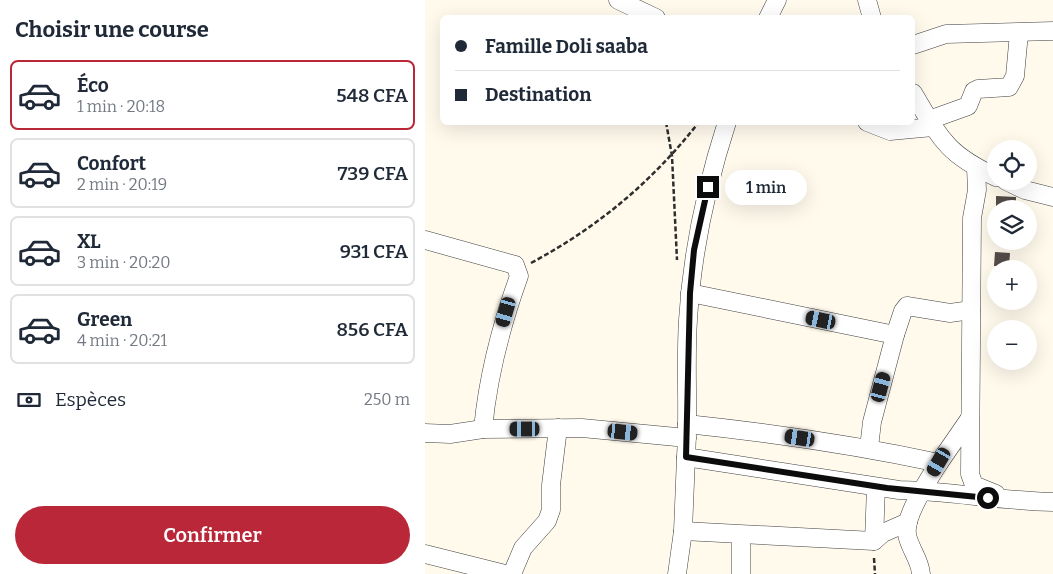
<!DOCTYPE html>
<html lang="fr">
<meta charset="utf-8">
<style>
:root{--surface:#fff;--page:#f6f6f7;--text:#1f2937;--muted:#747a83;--line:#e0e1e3;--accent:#b92738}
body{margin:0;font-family:Bitter,serif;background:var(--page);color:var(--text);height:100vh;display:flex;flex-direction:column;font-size:19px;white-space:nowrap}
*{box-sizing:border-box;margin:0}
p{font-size:16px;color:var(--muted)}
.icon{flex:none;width:28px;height:28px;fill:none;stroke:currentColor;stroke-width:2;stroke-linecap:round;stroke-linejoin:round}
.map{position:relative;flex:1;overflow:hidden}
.details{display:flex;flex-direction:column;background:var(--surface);width:425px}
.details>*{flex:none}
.hud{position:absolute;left:15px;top:15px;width:475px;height:110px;border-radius:8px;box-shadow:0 5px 20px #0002;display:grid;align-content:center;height:110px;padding:0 15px;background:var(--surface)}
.controls{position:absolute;left:562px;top:140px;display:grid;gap:10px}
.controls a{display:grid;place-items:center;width:50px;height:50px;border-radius:50%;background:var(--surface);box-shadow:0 5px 20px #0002;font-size:25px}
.end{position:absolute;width:22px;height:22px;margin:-11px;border:6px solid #0c0c0c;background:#fff;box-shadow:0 0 0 2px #fff}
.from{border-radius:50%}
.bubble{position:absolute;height:35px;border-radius:18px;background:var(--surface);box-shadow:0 5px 20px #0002;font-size:16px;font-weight:600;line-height:35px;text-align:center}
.car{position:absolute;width:15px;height:30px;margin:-15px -8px;border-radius:6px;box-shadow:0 0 4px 1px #0007;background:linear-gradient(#222 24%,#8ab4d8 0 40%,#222 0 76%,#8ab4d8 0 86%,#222 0)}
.hud b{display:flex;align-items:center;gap:18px;height:48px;font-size:19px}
.hud b+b{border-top:1px solid var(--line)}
.hud i{width:12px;height:12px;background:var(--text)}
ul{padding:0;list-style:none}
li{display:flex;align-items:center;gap:15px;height:70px;margin:0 10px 8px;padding:0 5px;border:2px solid var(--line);border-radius:8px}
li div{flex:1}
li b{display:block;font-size:19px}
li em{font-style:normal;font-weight:600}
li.current{border-color:var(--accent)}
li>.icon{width:45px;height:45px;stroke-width:1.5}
h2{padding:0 15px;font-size:22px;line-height:60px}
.pay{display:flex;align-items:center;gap:12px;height:55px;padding:0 15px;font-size:19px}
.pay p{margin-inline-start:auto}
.primary-button{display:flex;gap:10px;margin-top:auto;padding:10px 15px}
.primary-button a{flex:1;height:58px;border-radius:30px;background:var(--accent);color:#fff;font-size:20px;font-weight:600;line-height:58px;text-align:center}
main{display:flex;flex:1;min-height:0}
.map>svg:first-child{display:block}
.building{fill:#554d49}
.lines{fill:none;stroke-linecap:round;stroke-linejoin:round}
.minor-casing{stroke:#3f3f3f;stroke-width:19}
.path{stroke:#2e2e2e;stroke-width:2.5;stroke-dasharray:5 2.5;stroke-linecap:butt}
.minor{stroke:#fff;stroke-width:18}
.route{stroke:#0c0c0c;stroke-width:6}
</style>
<main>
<section class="details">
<h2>Choisir une course</h2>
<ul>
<li class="current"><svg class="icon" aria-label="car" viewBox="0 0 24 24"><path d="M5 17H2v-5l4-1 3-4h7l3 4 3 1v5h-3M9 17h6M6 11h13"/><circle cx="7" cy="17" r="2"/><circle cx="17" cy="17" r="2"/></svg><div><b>Éco</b><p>1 min · 20:18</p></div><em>548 CFA</em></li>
<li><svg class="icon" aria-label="car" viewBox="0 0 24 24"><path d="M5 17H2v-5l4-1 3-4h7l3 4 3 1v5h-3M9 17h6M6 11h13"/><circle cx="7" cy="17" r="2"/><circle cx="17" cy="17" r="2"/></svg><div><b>Confort</b><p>2 min · 20:19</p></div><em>739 CFA</em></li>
<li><svg class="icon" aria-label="car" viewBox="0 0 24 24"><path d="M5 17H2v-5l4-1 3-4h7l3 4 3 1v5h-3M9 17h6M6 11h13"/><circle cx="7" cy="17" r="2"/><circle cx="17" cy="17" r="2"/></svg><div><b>XL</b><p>3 min · 20:20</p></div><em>931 CFA</em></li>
<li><svg class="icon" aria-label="car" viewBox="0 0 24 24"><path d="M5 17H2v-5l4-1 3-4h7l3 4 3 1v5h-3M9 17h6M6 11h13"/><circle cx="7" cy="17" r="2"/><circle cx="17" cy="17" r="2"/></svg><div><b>Green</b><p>4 min · 20:21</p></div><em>856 CFA</em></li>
</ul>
<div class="pay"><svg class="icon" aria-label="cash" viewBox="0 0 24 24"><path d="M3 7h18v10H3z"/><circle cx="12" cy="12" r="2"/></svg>Espèces<p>250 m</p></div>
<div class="primary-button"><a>Confirmer</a></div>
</section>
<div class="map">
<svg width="628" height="574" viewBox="0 0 628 574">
<rect width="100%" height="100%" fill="#fffaec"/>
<!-- building -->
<g class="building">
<polygon points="571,196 591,197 591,209 571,209"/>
<polygon points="570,252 585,253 584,267 569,266"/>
</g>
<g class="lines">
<!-- minor casing -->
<g class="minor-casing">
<g id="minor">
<polyline points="193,0 231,18"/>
<polyline points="442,0 447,18"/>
<polyline points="343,18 352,0"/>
<polyline points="488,45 521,34 628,31"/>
<path d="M 488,93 C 515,138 521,154 571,177"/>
<polyline points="504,120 543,106 549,91 553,89 584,87 590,76 594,33"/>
<path d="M 302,122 C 281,187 267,252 263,320 C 260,366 264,412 261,457 L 474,490 C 525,491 576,501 628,502"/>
<polyline points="442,122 465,131 508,127"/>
<polyline points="551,168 552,190 547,218 545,474 549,485 571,494"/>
<polyline points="581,181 600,190 628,197"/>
<path d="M 0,240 L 90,265 L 94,276 C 76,326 63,375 58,429"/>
<polyline points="265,293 470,335 447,422 444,448"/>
<polyline points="470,335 478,311 482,306 525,313 546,310"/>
<path d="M 262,424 C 347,433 430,445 514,463 L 545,418"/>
<polyline points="0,433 25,434 58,429 157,428 262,438"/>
<polyline points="258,531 449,541 458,533 483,522"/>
<polyline points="449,541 451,487"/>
<polyline points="0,554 80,574"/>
<polyline points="87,574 98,548 122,521 126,510 126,485 133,428"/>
<polyline points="252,574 258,531 261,457"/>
<polyline points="316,574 316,535"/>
<path d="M 496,574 C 495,559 484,548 482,534 C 479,515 504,479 514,463"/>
</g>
</g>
<!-- path -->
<g class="path">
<polyline points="241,122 247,156 252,260"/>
<path d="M 106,263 C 173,227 227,182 274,122"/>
<polyline points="449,558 450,574"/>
</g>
<!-- minor -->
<use href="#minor" class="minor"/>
</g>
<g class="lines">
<!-- route -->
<polyline class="route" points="283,187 269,250 265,293 261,457 462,488 563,498"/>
</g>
</svg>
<div class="controls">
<a><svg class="icon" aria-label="locate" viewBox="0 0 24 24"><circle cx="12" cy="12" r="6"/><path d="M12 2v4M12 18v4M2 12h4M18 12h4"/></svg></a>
<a><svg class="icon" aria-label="layers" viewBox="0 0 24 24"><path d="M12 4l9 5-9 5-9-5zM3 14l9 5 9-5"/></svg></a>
<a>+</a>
<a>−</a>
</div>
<i class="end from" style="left:563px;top:498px"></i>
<i class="end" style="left:283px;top:187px"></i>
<div class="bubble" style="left:300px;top:170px;width:82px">1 min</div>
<i class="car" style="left:81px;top:312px;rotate:196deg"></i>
<i class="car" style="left:396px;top:320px;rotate:282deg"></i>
<i class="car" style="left:456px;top:387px;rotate:15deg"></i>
<i class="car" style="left:100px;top:429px;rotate:270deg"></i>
<i class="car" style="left:198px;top:432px;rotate:96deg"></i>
<i class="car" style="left:375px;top:438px;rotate:279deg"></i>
<i class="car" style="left:514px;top:462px;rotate:210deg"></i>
<div class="hud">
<b><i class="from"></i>Famille Doli saaba</b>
<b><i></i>Destination</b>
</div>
</div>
</main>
